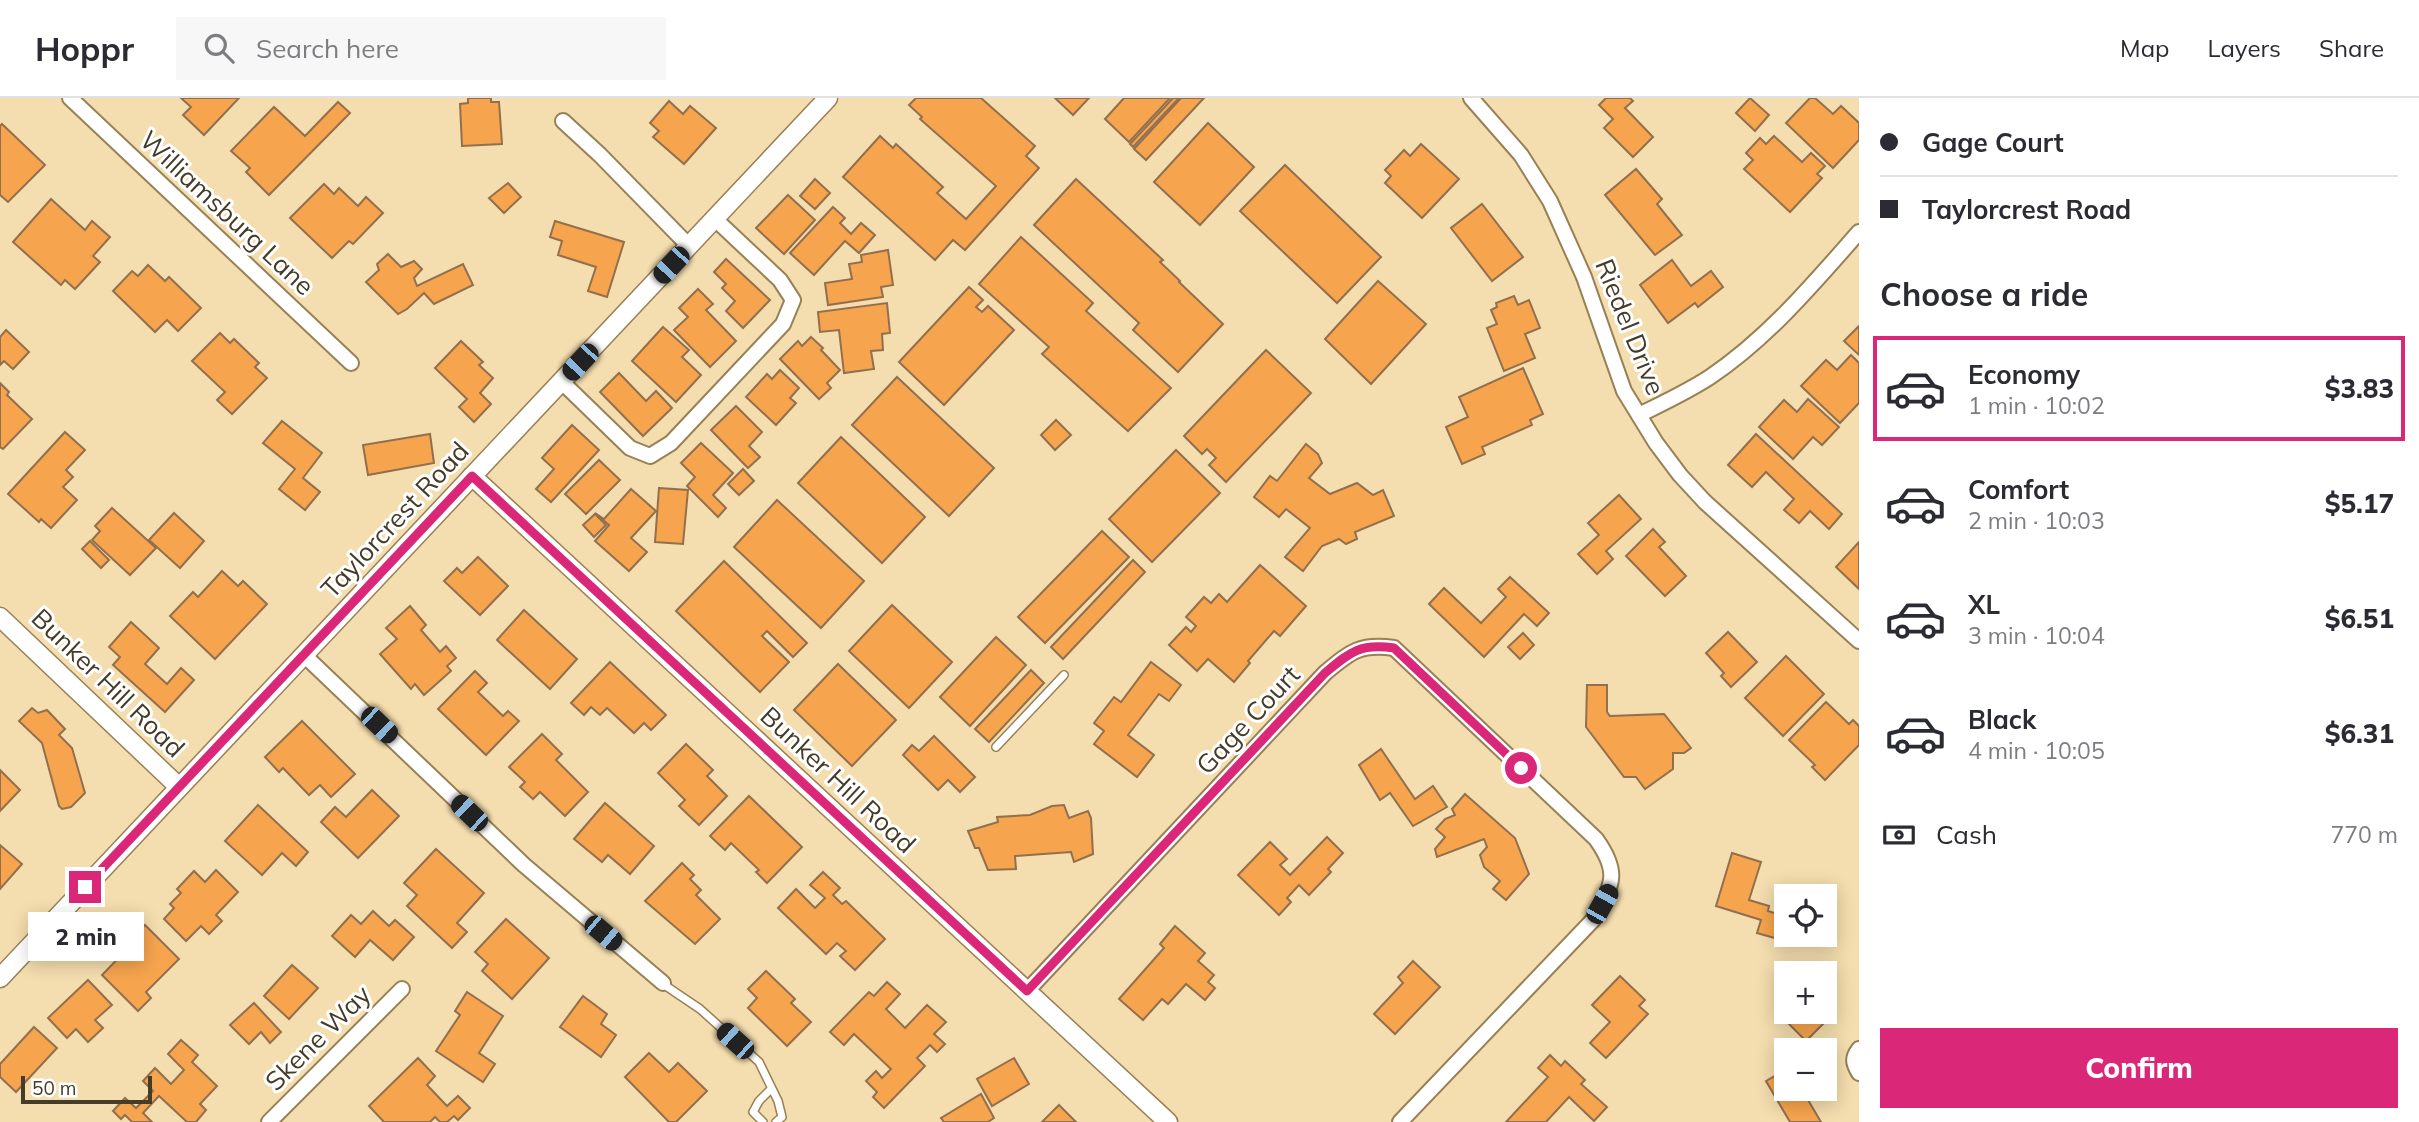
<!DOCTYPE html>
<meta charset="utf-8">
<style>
:root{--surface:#fff;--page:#f7f7f7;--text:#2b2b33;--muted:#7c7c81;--line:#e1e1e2;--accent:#db2777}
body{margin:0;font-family:Mulish,sans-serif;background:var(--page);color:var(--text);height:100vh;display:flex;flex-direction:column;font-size:26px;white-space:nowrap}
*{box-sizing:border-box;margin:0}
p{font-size:23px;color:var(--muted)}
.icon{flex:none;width:38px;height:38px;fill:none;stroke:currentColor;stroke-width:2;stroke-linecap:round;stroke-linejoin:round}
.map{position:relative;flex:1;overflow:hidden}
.drawer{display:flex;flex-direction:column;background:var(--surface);width:560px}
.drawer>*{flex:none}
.guide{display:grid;align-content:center;height:154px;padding:0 21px;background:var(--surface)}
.fabs{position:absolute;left:1774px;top:786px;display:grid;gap:14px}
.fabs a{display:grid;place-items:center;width:63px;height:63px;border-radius:0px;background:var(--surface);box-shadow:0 4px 18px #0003;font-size:35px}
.scale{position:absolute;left:21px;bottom:18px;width:131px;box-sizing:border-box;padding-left:7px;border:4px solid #443b28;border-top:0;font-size:19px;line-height:24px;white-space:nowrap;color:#443b28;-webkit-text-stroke:5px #fff;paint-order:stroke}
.end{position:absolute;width:32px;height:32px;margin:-16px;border:9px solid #db2777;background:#fff;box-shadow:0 0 0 4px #fff}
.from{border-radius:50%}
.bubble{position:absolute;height:49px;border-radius:0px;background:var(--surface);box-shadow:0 4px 18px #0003;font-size:23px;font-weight:800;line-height:49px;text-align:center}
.car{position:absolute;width:21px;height:42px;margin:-21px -10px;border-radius:9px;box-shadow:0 0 5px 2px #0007;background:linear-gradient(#222 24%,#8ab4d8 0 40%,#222 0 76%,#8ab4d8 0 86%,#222 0)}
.guide b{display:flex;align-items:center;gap:24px;height:66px;font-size:26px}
.guide b+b{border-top:2px solid var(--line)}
.guide i{width:18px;height:18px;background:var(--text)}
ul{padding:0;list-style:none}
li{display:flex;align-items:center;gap:21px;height:105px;margin:0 14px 10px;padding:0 7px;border:4px solid transparent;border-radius:0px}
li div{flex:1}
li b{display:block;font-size:26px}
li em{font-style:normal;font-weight:800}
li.selected{border-color:var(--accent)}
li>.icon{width:63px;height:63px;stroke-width:1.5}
h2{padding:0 21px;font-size:32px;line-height:84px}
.pay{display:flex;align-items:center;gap:18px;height:77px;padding:0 21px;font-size:26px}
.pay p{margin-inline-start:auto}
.primary-button{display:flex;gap:14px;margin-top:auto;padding:14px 21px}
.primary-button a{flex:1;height:80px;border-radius:0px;background:var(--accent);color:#fff;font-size:28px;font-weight:800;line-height:80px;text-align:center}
header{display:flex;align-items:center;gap:42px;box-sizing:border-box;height:98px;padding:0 35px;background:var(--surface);border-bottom:2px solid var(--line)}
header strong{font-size:33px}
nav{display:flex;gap:38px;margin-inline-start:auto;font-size:24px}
.search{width:490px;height:63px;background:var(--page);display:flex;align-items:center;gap:18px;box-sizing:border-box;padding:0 24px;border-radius:0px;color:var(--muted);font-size:26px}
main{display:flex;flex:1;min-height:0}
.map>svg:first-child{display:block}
.building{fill:#f6a44e;stroke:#926f4d;stroke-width:2}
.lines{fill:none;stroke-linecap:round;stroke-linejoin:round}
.service-casing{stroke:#978155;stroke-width:10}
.minor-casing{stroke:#978155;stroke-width:18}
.tertiary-casing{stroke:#978155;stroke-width:21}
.service{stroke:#fff;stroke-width:7}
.minor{stroke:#fff;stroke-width:14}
.tertiary{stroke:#fff;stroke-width:18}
.route{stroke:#db2777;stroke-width:9}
.labels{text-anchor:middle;stroke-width:6;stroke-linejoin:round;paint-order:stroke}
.street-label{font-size:26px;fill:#443b28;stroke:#fff}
</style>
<header>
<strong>Hoppr</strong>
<div class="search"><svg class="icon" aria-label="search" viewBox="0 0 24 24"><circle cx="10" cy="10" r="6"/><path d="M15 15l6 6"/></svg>Search here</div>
<nav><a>Map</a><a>Layers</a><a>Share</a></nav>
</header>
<main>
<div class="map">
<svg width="1859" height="1024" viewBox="0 0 1859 1024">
<rect width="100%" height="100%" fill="#f4ddae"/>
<!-- building -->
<g class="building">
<polygon points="181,0 239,0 204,37 183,17 191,9"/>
<polygon points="468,0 491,0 491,4 499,4 502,46 462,48 460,6 468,5"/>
<polygon points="916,0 981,0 1035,48 1026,58 1039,70 965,152 953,142 935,162 843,79 880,38 893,50 896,46 943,89 937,95 966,121 996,88 920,21 922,19 909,7"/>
<polygon points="1055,0 1089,0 1073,17"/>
<polygon points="1124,0 1170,0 1129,44 1105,21"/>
<polygon points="1173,0 1179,0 1133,49 1130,46"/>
<polygon points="1181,0 1204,0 1146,62 1134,51"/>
<polygon points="1606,0 1630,0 1633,3 1625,10 1653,39 1633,59 1604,30 1613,21 1599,7"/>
<polygon points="1750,0 1769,17 1755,33 1736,15"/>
<polygon points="1810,0 1815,0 1833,16 1841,8 1859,25 1859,42 1833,70 1786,25"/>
<polygon points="669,3 683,16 690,8 716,30 684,66 653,39 659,33 650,25"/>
<polygon points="338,4 350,15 269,97 246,74 250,70 231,53 274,9 305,38"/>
<polygon points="1208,25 1254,69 1200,127 1154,84"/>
<polygon points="2,26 45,67 8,104 0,97 0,28"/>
<polygon points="1774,38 1802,64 1811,55 1825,68 1817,76 1822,80 1790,114 1744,71 1753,62 1746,55 1760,40 1766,46"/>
<polygon points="1421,46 1459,81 1422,120 1385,85 1391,78 1385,72 1404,52 1410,58"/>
<polygon points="1285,67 1381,159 1337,205 1240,113"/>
<polygon points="1636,71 1662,101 1657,106 1682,137 1655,157 1605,97"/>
<polygon points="815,81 830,95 815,111 800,98"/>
<polygon points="1076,81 1163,162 1160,164 1180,183 1179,184 1223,226 1178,274 1133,232 1139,225 1034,127"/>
<polygon points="508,85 521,99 504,115 489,100"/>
<polygon points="324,86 334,96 339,90 358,108 366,99 383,115 353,146 349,143 332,160 290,120"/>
<polygon points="788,97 815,122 784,156 756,130"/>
<polygon points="51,101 85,132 92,123 110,139 93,158 100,164 75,191 65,182 61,187 13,144"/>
<polygon points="1482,106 1523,159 1492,183 1451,130"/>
<polygon points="833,109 845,120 840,125 851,136 861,125 875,137 859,155 845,143 814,177 790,155"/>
<polygon points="555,123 624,144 607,199 588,193 596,169 558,157 562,143 550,139"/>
<polygon points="1021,139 1093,205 1086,213 1171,290 1128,333 1042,256 1049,249 979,186"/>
<polygon points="888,152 893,187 881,189 883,199 828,207 825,185 852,181 849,166 862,164 861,157"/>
<polygon points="388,156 401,169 414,163 422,171 414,180 417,188 463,166 473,187 434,206 424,195 407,211 398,216 366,184 379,172 377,166"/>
<polygon points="726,161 770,202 743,230 726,213 735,203 722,190 726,186 714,174"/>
<polygon points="1672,162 1691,188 1711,173 1723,189 1698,209 1695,205 1668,225 1640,187"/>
<polygon points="148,167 165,183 169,179 201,210 178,233 167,222 155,234 113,193 132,173 138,178"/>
<polygon points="1378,183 1426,226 1371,286 1325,241"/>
<polygon points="969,189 983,202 976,209 982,214 988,208 1014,232 944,307 899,264"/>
<polygon points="698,191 713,206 706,212 736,243 710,269 674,232 688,219 679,210"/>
<polygon points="1514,198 1518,207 1529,202 1540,230 1525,236 1535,260 1504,273 1487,230 1497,226 1491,212 1497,209 1496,205"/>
<polygon points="887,205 890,235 882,236 883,252 871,253 874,271 844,275 839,232 820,234 818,214"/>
<polygon points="1859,228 1859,257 1844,243"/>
<polygon points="663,229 689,252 682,259 701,277 676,304 632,263"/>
<polygon points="6,232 29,254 13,271 4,263 0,267 0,239"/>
<polygon points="220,235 230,245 234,241 259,265 255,269 267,280 232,316 217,302 225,294 192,263"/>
<polygon points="811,239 823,250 821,252 840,272 827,285 831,290 819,301 780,261 798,243 802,248"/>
<polygon points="461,243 483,264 479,267 493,280 480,295 491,306 474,324 459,309 467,301 435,270"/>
<polygon points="1266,252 1311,295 1226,384 1209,367 1216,360 1207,351 1202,356 1184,338"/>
<polygon points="1851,257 1859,265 1859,305 1840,325 1801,288 1826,262 1837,272"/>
<polygon points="1523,270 1543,316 1530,322 1532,327 1482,349 1485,356 1462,366 1446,329 1468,319 1459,299"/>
<polygon points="780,272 799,290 790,300 796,305 776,327 746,299 767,276 772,281"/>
<polygon points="619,275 646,303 656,293 672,310 643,338 600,294"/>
<polygon points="897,279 994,370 949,418 852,327"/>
<polygon points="0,285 9,294 7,297 32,321 3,351 0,349"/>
<polygon points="1808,301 1839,329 1822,347 1813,339 1793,361 1759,329 1784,302 1797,314"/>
<polygon points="736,308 762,334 749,348 760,359 748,370 711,332"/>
<polygon points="1056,322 1071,337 1055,352 1041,337"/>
<polygon points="282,323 322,355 303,380 320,394 305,412 279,391 295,371 263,345"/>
<polygon points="572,327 599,352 551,404 536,391 554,371 542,360"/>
<polygon points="65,334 85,352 66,372 73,379 63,389 77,402 51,430 41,421 39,424 8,396"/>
<polygon points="430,336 434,365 368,377 363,347"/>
<polygon points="1756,336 1842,416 1829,431 1810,413 1799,425 1784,412 1794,401 1766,374 1752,389 1728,367"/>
<polygon points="841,339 925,419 882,465 798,385"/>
<polygon points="701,345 733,375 713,397 726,410 718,419 687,388 695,379 681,365"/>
<polygon points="1306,346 1318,356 1322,365 1309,380 1330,396 1357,385 1373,397 1383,392 1394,418 1355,434 1357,441 1346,446 1339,441 1322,448 1303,473 1285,459 1310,430 1286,411 1279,419 1254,399 1270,378 1277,383"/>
<polygon points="1176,352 1220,395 1152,464 1109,421"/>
<polygon points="599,362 620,382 586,416 565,396"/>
<polygon points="743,371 754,383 739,397 728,386"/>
<polygon points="659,390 688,392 683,446 655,444"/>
<polygon points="631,391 656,413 631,440 647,454 629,473 595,443 609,427 595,415 604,421"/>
<polygon points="1619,397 1641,421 1606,453 1613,461 1597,476 1578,456 1599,437 1588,425"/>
<polygon points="777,402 864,483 821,530 734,449"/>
<polygon points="112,410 156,450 130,477 92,442 100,433 95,428"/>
<polygon points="174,415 204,443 180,470 149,442"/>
<polygon points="595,416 606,427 594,439 583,427"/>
<polygon points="1653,431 1665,444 1659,449 1686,478 1665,498 1626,458"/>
<polygon points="1102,433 1129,459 1045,545 1018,519"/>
<polygon points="90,443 109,462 101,470 82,451"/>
<polygon points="1859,444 1859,491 1836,469"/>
<polygon points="478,459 508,488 480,517 444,483 457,470 462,475"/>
<polygon points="1133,462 1145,474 1063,561 1051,549"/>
<polygon points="724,463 807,545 793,559 767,533 762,538 789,564 760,594 676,513"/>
<polygon points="1260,467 1306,508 1280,538 1274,533 1248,563 1250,565 1234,584 1208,561 1197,573 1169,547 1186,529 1191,534 1196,528 1186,519 1204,499 1211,505 1219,496 1227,504"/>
<polygon points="222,473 238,488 243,483 267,506 215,561 170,518 193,494 198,499"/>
<polygon points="1510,479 1549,515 1537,528 1524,516 1484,559 1429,506 1444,490 1481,525 1506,499 1498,491"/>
<polygon points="892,507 952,564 909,610 849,553"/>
<polygon points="410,508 426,527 421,532 440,554 446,548 456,560 447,568 451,573 424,597 415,586 411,591 380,556 397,541 386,530"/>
<polygon points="524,512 577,561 550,591 497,542"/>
<polygon points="131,524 159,550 145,566 167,586 181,570 194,582 165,614 113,567 120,559 109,549"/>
<polygon points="1728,534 1757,564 1731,589 1721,578 1724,575 1706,555"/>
<polygon points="1523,535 1534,547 1520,561 1508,549"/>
<polygon points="996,539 1026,567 970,628 940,599"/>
<polygon points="1786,558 1824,596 1783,638 1745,600"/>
<polygon points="610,564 666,617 651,632 644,625 634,635 607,610 600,617 591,609 584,617 571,605"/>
<polygon points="1151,564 1181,587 1169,603 1159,596 1128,637 1154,657 1137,679 1094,646 1104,633 1094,625 1114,599 1121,604"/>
<polygon points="838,566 896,622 852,668 794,612"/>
<polygon points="1031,572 1044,585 989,644 975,631"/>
<polygon points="475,573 487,585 478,594 503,618 508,613 519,623 486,657 438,611"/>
<polygon points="1587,587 1607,587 1607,614 1610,618 1664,616 1691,650 1684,655 1673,655 1673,671 1645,691 1636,679 1624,679 1586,629"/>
<polygon points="1826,604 1849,626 1853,622 1859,628 1859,647 1825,682 1812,669 1815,667 1789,642"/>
<polygon points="32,610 38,615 47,612 65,631 59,637 72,650 85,695 71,709 62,711 59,708 42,645 19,623"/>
<polygon points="302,623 355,676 331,699 320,687 309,697 283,670 279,674 265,659"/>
<polygon points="542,636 562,656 556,662 588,694 565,718 540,694 533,701 520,689 525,684 509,669"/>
<polygon points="934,638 975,679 960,694 948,682 938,692 903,657 912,647 919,653"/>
<polygon points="686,646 713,672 707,678 727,698 699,727 679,708 685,702 658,675"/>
<polygon points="1381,651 1415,701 1433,688 1447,709 1413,728 1390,695 1380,702 1359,667"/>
<polygon points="0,672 20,692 0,713"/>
<polygon points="372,692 399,718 358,760 321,724 335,709 346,719"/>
<polygon points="1465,696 1515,740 1529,776 1506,802 1493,791 1500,783 1484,769 1480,757 1487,749 1484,741 1437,759 1435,751 1445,739 1436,731 1445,721 1455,717 1452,711"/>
<polygon points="749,698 802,749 767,785 756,774 759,772 731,745 725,752 710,738"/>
<polygon points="605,705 654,748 630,776 608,757 602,764 574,741"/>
<polygon points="258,707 308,754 296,768 282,755 262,777 225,743"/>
<polygon points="1064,707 1069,720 1088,713 1091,720 1093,756 1074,764 1071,754 1015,758 1016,771 988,772 979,750 975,750 968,733 998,724 997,719 1030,717 1052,708"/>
<polygon points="1327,739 1343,755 1328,771 1331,774 1309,797 1299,787 1287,800 1291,804 1279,817 1238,777 1270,744 1287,761 1280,767 1290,777"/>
<polygon points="0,747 22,766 0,791"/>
<polygon points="436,751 484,795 457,825 467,834 452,850 407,808 417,797 404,785"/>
<polygon points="1732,755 1761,764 1749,802 1769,808 1768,813 1784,818 1778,841 1757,835 1761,822 1716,808"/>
<polygon points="682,765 694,777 690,781 701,792 696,797 720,821 695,846 645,803"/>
<polygon points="216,772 238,794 216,817 222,823 209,836 201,828 186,843 164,821 174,810 170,806 181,795 177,791 194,773 205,784"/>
<polygon points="823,774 840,790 833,797 842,806 846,803 885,841 855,872 840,858 846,853 837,845 826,856 778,810 796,791 815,810 825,800 810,787"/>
<polygon points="373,813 389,828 395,822 414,839 393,862 370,842 355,859 332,838 351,817 361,826"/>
<polygon points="506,821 549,860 512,901 482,873 488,866 475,854"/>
<polygon points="145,827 179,861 146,894 151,900 138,913 102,877 135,843 132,840"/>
<polygon points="1175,828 1205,855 1198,863 1214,877 1208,884 1215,890 1205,902 1186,886 1168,906 1162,901 1143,922 1119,901 1164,850 1160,846"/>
<polygon points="1413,863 1440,889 1395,936 1374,916 1403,885 1398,879"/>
<polygon points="292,867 318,890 289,921 264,898"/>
<polygon points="766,873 795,901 791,905 811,924 787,948 748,910 757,900 748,891"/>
<polygon points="1620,878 1645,902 1639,908 1648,916 1606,960 1590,945 1610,924 1592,907"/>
<polygon points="88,882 112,907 95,922 103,930 88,944 76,931 67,940 48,920"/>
<polygon points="887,884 900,896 886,911 905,930 927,907 946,924 934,936 945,946 937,954 930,947 917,960 925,968 884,1010 873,999 877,994 866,983 876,973 882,980 891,971 854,936 844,947 830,934 869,894 874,898"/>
<polygon points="467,894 503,918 479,955 495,966 483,984 436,953 460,917 455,913"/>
<polygon points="583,898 607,916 601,926 616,937 601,959 560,929"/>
<polygon points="254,905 281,934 270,945 261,934 249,946 230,927"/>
<polygon points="1787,908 1787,914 1825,914 1830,919 1806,943 1779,916"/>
<polygon points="34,929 57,950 16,994 0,979 0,966"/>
<polygon points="181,942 198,957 192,964 217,988 200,1006 206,1012 196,1024 187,1024 159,998 143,1015 152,1024 132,1024 125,1017 121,1021 113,1013 125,1000 136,1010 153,993 143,983 155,970 171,986 184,972 168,956"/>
<polygon points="649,955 669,974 678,965 707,993 676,1024 669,1024 625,979"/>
<polygon points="1550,957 1561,968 1565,963 1585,982 1581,986 1607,1009 1594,1023 1569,999 1546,1024 1506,1024 1548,979 1538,970"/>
<polygon points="418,960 435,978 427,987 447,1008 458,998 470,1010 458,1022 454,1018 447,1024 440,1024 435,1019 430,1024 384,1024 369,1008"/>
<polygon points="1014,960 1029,986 992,1008 977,981"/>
<polygon points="1787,971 1787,990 1801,990 1821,1024 1790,1024 1766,983"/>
<polygon points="981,996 994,1020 988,1024 944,1024 941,1020"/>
<polygon points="1059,1007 1076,1024 1042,1024"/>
</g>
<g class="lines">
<!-- service casing -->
<g class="service-casing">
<g id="service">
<polyline points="996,649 1064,577"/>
<polyline points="663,886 700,911 759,964 778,1003 782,1019 776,1024"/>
<polyline points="763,1024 753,1014 759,1003 771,991"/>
</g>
</g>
<!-- minor casing -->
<g class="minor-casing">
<g id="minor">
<polyline points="70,0 351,265"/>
<polyline points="1471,0 1521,57 1550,103 1584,179 1624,293 1656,345 1680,377 1705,404 1859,543"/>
<polyline points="563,23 600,57 689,148"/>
<polyline points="562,284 630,350 650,358 671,345 783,226 793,202 780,182 715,121"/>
<path d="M 1639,317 C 1663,305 1687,294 1710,279 C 1768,240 1813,186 1859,134"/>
<polyline points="304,557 524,767 663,885"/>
<path d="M 1027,893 L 1325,575 C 1350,554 1360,545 1394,550 L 1596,741 C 1621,776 1612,787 1593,822 L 1400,1024"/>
<path d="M 1859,951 C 1852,960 1853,965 1859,975"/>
<polyline points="269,1024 402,891"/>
</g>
</g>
<!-- tertiary casing -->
<g class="tertiary-casing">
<g id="tertiary">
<polyline points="472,378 1168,1024"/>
<polyline points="0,519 179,689"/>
<polyline points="0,880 828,0"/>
</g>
</g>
<!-- service -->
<use href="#service" class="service"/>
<!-- minor -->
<use href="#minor" class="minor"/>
<!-- tertiary -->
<use href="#tertiary" class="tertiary"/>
</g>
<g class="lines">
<!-- route -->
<path class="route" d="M 85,789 L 472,378 L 1027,893 L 1325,575 C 1350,554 1360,545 1394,550 L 1521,670"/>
</g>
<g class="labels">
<!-- street labels -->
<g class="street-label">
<text transform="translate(227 115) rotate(43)" y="9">Williamsburg Lane</text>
<text transform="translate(1630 229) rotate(68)" y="9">Riedel Drive</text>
<text transform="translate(395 422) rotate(-47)" y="9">Taylorcrest Road</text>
<text transform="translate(108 585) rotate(44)" y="9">Bunker Hill Road</text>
<text transform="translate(1248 622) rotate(-47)" y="9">Gage Court</text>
<text transform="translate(838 682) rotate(43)" y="9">Bunker Hill Road</text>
<text transform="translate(318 940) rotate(-45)" y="9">Skene Way</text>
</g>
</g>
</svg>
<div class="fabs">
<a><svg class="icon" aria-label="locate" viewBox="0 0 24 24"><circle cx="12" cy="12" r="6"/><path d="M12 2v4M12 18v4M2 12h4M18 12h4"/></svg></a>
<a>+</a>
<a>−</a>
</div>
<div class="scale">50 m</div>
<i class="end from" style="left:1521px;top:670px"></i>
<i class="end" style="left:85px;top:789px"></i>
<div class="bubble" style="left:28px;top:814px;width:116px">2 min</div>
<i class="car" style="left:671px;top:167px;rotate:223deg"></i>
<i class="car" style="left:580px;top:264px;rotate:223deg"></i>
<i class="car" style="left:379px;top:627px;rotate:134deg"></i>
<i class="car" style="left:469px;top:715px;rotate:314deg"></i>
<i class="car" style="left:1602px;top:806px;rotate:29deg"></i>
<i class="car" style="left:603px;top:835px;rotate:130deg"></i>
<i class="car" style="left:735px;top:943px;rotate:312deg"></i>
</div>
<section class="drawer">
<div class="guide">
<b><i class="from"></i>Gage Court</b>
<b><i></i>Taylorcrest Road</b>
</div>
<h2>Choose a ride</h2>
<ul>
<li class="selected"><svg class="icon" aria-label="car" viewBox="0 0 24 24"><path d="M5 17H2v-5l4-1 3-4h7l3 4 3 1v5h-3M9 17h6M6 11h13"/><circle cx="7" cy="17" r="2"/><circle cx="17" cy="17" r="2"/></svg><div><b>Economy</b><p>1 min · 10:02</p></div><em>$3.83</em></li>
<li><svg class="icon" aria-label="car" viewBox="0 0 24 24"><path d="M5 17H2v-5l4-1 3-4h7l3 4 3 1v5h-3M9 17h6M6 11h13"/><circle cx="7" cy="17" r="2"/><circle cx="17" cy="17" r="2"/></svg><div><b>Comfort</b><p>2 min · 10:03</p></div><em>$5.17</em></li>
<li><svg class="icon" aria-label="car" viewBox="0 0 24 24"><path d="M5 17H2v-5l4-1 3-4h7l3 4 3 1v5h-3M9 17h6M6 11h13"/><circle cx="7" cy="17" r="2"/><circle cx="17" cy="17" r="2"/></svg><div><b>XL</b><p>3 min · 10:04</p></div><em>$6.51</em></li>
<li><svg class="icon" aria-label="car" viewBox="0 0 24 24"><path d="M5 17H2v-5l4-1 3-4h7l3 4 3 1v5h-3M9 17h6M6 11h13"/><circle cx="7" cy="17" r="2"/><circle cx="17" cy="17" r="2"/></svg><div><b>Black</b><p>4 min · 10:05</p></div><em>$6.31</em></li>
</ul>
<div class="pay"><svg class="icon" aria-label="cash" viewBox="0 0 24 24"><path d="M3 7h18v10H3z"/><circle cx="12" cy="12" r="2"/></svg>Cash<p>770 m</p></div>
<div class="primary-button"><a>Confirm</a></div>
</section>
</main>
